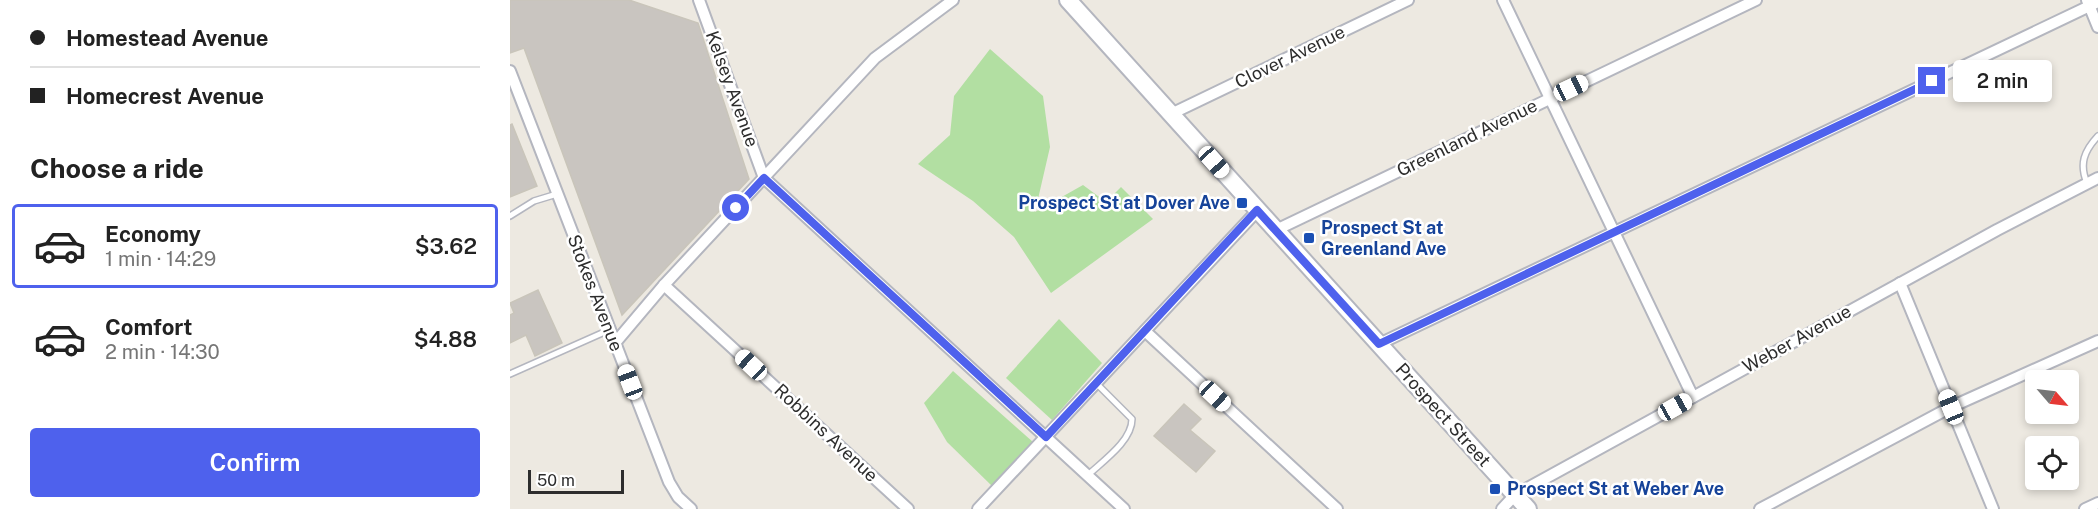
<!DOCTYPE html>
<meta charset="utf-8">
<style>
:root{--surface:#fff;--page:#f6f6f6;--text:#222;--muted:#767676;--line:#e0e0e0;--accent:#4e61ed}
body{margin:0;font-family:"Public Sans",sans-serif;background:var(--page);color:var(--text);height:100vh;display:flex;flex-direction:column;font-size:22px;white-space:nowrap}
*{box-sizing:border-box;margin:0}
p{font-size:20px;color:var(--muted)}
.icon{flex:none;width:33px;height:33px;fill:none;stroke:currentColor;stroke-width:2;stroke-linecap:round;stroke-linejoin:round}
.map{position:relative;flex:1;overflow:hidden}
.panel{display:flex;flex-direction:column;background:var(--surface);width:510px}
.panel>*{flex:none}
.hud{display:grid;align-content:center;height:132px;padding:0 30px;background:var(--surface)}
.needle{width:39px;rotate:118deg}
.buttons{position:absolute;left:1515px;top:370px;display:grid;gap:12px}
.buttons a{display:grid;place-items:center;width:54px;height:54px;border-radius:6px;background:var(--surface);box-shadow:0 3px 9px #0003;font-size:30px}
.scale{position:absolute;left:18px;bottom:15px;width:96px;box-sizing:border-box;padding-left:6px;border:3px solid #2d2d2d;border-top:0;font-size:16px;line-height:21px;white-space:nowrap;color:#2d2d2d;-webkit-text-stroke:4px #fff;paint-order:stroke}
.end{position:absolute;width:27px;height:27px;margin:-14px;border:8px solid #4e61ed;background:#fff;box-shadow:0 0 0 3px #fff}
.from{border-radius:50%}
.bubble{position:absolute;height:42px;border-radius:6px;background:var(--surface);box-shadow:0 3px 9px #0003;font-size:20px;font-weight:600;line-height:42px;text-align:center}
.car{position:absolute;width:18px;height:36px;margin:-18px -9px;border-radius:8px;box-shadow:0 0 4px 2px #0007;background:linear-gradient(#fff 24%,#345 0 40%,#fff 0 76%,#345 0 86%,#fff 0)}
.hud b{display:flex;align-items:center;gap:21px;height:57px;font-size:22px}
.hud b+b{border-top:2px solid var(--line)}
.hud i{width:15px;height:15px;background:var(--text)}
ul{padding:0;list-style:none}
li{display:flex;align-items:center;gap:18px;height:84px;margin:0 12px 9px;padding:0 18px;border:3px solid transparent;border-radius:6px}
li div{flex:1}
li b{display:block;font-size:22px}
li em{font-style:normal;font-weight:600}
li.on{border-color:var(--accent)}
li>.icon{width:54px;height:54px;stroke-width:1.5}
h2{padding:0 30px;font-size:27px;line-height:72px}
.button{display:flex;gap:12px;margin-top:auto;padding:12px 30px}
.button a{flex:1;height:69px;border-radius:6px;background:var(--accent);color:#fff;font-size:24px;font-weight:600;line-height:69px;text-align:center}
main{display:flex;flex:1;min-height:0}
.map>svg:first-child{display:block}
.green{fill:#b2dfa2}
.building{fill:#c9c5c0;stroke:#c9c5ba;stroke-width:1.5}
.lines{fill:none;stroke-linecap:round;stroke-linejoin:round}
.lane-casing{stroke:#b4b6bf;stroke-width:8}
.street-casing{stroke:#b4b6bf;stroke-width:14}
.secondary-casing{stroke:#b4b6bf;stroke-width:20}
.lane{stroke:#fff;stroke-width:5}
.street{stroke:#fff;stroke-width:10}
.secondary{stroke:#fff;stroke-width:16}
.route{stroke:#4e61ed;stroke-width:8}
.transit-dot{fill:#1a4fb4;stroke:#fff;stroke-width:2}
.labels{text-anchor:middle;stroke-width:5;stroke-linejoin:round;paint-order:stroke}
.street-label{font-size:18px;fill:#2d2d2d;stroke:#fff}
.transit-label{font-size:18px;font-weight:bold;fill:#164399;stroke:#fff;text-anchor:start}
</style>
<main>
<section class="panel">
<div class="hud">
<b><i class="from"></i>Homestead Avenue</b>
<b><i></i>Homecrest Avenue</b>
</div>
<h2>Choose a ride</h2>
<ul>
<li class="on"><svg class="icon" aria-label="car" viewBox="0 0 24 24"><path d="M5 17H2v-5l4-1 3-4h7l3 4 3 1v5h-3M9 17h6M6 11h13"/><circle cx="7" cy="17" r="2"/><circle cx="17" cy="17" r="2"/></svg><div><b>Economy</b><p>1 min · 14:29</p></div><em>$3.62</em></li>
<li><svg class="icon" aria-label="car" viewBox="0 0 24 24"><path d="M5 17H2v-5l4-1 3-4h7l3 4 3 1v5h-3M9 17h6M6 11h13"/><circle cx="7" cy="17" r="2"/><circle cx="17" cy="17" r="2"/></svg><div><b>Comfort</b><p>2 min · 14:30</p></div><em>$4.88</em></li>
</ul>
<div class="button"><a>Confirm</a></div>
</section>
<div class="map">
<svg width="1588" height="509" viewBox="0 0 1588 509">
<rect width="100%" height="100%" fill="#ede9e1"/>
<!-- green -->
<g class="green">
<polygon points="480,49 533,96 540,147 525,212 573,185 596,202 611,187 643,219 541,293 504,237 463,201 408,164 440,135 444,96"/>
<polygon points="549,319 592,363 542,420 496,378"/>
<polygon points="443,371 523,442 482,486 437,442 414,403"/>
</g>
<!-- building -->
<g class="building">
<polygon points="0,0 119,0 188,23 239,179 112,315 14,48 0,53"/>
<polygon points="2,124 27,186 0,197 0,125"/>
<polygon points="28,290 52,343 25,356 16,335 0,343 0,315 4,313 0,303"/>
<polygon points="674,404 691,419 680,430 705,451 686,472 644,436"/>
</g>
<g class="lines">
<!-- lane casing -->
<g class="lane-casing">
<g id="lane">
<path d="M 1577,183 C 1569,164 1574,151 1588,136"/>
<polyline points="0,216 24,201 47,194"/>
<polyline points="0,374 99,330"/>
<path d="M 578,475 C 593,461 622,441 622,419 L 586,383"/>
</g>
</g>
<!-- street casing -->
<g class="street-casing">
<g id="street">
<polyline points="189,0 254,178 614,509"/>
<polyline points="993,0 1183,397"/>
<polyline points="1577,0 1588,27"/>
<polyline points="0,71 159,482 168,497 181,509"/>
<polyline points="661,114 898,0"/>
<polyline points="766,230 1246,0"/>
<polyline points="1390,283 1483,509"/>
<polyline points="154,285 398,509"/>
<polyline points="635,331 827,509"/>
<polyline points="105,343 154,285 365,58 443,0"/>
<polyline points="869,344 1588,2"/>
<polyline points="468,509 748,210"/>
<polyline points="992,509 1005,495 1487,230 1588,178"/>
<polyline points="1250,509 1441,407 1588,341"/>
<polyline points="1575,509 1588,503"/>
</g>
</g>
<!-- secondary casing -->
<g class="secondary-casing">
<polyline id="secondary" points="558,0 1018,509"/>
</g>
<!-- lane -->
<use href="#lane" class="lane"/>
<!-- street -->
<use href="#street" class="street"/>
<!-- secondary -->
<use href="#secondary" class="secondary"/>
</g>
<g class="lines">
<!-- route -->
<polyline class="route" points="226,208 254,178 536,437 747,210 869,344 1422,81"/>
</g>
<!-- markers -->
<g class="transit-dot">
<rect x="726" y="197" width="12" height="12" rx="3"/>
<rect x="793" y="232" width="12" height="12" rx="3"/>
<rect x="979" y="483" width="12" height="12" rx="3"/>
</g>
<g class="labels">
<!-- street labels -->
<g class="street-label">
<text transform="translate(780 57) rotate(-26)" y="6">Clover Avenue</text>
<text transform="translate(222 89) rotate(70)" y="6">Kelsey Avenue</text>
<text transform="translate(957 138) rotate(-26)" y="6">Greenland Avenue</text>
<text transform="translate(85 293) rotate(69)" y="6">Stokes Avenue</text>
<text transform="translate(1287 339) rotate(-29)" y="6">Weber Avenue</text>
<text transform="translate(933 415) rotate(48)" y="6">Prospect Street</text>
<text transform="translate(316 433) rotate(43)" y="6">Robbins Avenue</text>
</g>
<!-- transit labels -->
<g class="transit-label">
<text x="720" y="209" text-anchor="end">Prospect St at Dover Ave</text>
<text x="811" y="234">Prospect St at<tspan x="811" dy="21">Greenland Ave</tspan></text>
<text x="997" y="495">Prospect St at Weber Ave</text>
</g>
</g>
</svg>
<div class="buttons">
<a><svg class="needle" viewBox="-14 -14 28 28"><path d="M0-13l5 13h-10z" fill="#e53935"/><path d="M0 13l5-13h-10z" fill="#767676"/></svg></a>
<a><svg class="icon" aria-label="locate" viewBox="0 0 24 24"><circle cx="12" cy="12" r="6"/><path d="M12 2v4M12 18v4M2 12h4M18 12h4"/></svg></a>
</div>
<div class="scale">50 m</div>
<i class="end from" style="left:226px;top:208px"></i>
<i class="end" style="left:1422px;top:81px"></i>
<div class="bubble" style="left:1443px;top:60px;width:99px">2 min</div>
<i class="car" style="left:1061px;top:88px;rotate:65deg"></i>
<i class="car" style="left:704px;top:162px;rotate:138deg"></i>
<i class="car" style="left:241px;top:365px;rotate:313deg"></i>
<i class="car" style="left:120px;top:382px;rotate:339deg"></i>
<i class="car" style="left:705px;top:396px;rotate:133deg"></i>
<i class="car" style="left:1165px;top:407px;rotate:61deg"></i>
<i class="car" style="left:1441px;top:407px;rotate:338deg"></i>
</div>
</main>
